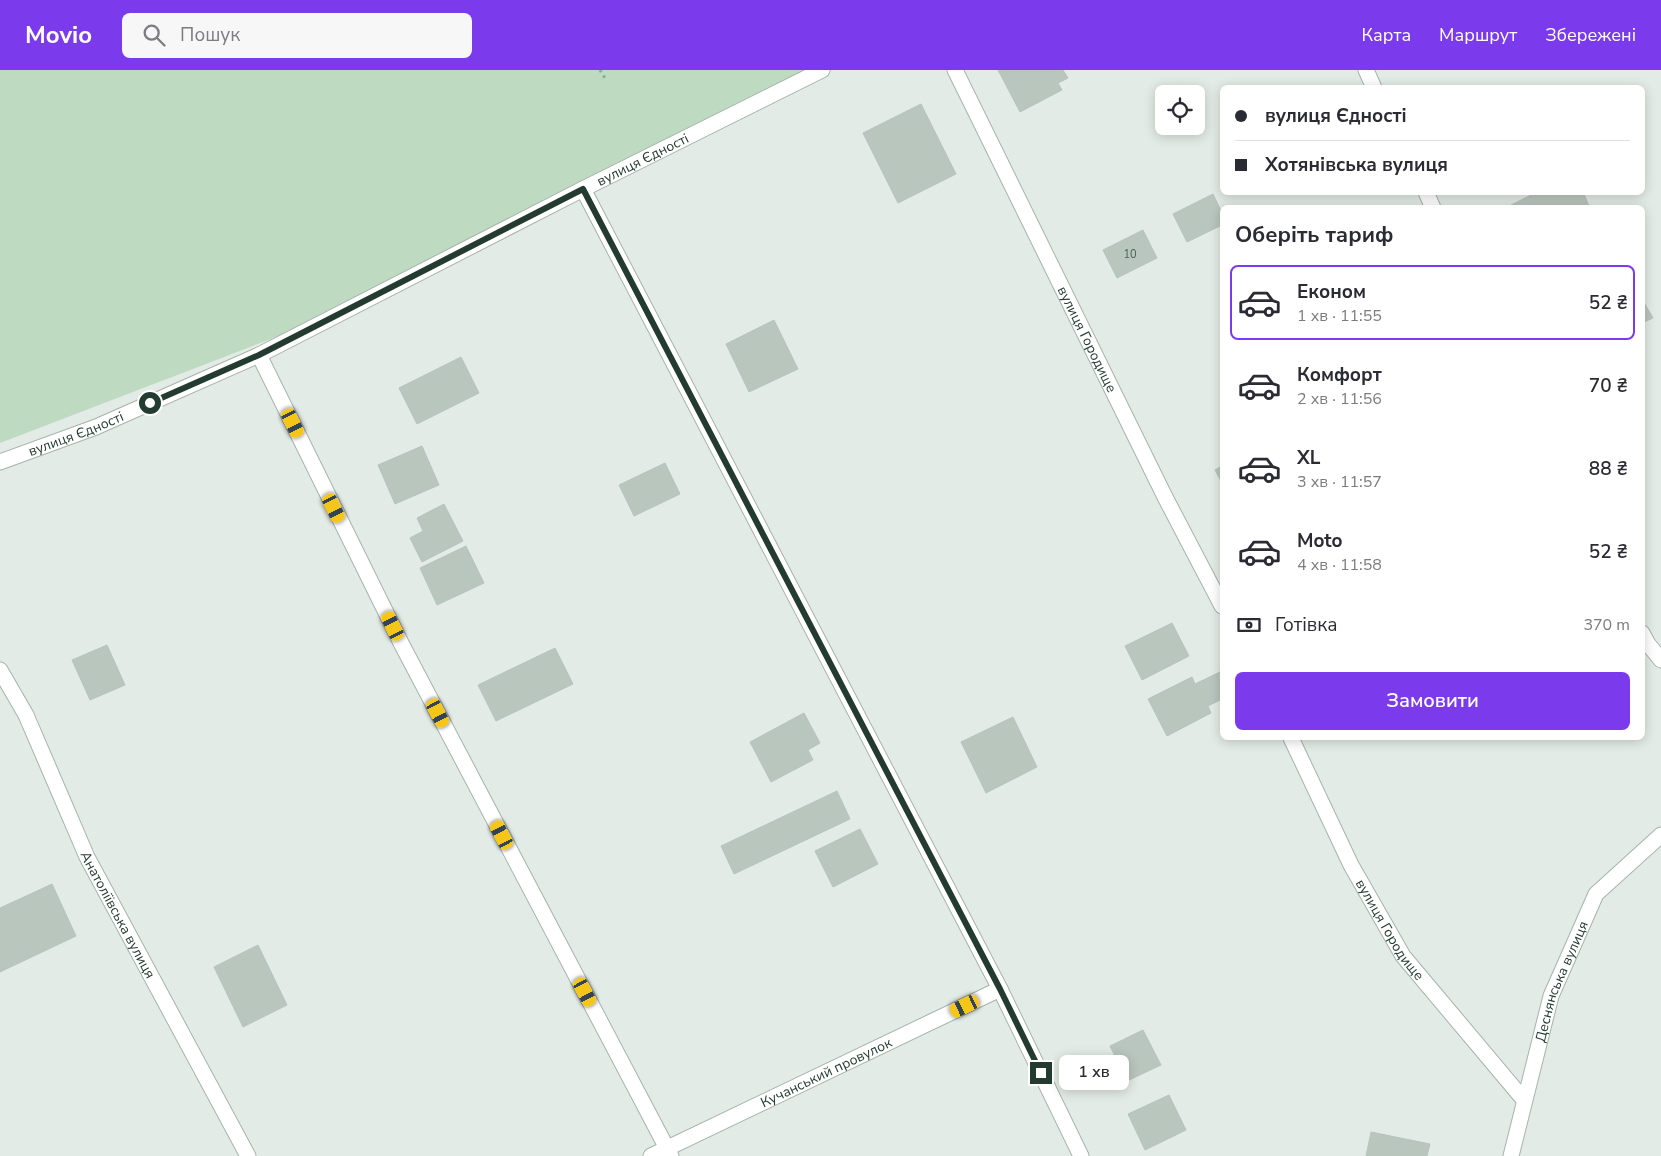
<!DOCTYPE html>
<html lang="uk">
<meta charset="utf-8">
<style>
:root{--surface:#fff;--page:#f7f7f7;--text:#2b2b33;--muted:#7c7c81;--line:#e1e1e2;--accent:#7c3aed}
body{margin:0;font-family:"Nunito Sans",sans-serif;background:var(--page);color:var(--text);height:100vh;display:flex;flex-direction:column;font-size:19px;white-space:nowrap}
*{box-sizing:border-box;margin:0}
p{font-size:16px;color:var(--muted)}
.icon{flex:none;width:28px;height:28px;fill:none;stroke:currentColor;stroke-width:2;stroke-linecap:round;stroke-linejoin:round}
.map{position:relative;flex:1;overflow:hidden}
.sheet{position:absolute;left:1220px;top:135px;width:425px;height:535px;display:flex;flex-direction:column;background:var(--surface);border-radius:8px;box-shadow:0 2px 12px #0003}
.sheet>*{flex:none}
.top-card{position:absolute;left:1220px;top:15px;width:425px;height:110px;border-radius:8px;box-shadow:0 2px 12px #0003;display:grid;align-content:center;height:110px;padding:0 15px;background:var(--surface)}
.tools{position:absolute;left:1155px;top:15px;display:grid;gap:10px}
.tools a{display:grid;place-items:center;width:50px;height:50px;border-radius:8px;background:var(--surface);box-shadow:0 2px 12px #0003;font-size:25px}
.end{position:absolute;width:22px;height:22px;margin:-11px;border:6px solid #243b31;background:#fff;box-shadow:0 0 0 2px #fff}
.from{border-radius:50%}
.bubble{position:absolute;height:35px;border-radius:8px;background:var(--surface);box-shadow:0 2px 12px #0003;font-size:16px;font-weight:600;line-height:35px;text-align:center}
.car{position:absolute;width:15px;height:30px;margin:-15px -8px;border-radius:6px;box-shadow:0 0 4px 1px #0007;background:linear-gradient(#f5c518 24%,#345 0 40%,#f5c518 0 76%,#345 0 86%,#f5c518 0)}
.top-card b{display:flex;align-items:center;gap:18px;height:48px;font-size:19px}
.top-card b+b{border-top:1px solid var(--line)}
.top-card i{width:12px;height:12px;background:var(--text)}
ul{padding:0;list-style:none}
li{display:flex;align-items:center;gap:15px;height:75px;margin:0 10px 8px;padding:0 5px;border:2px solid transparent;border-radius:8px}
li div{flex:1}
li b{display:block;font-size:19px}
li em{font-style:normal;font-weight:600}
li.active{border-color:var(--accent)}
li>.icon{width:45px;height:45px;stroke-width:1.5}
h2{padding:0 15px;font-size:22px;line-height:60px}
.pay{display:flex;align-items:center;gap:12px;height:55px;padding:0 15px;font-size:19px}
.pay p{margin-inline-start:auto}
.cta{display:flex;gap:10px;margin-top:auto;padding:10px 15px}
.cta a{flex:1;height:58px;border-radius:8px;background:var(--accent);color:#fff;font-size:20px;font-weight:600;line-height:58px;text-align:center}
header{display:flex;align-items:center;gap:30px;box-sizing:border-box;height:70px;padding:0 25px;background:var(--accent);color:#fff}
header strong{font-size:24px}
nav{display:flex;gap:28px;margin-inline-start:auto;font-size:18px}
.search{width:350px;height:45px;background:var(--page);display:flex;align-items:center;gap:12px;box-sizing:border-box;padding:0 18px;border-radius:8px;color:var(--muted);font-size:19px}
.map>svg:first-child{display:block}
.green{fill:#bedac0}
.building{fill:#b9c6be;stroke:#b6c4bc}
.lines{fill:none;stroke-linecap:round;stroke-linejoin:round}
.service-casing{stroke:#a6b3ac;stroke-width:17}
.minor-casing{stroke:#a6b3ac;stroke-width:17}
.path{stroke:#87ac99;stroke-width:3;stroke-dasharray:2.5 4;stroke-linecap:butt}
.service{stroke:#fff;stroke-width:15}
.minor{stroke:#fff;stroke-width:15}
.route{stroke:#243b31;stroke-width:6}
.labels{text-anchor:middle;stroke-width:4;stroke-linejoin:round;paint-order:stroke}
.number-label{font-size:11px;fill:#495e54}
.street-label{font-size:14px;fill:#243b31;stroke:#f3f8f5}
</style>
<header>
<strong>Movio</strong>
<div class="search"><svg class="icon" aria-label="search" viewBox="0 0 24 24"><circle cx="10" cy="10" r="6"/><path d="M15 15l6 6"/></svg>Пошук</div>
<nav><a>Карта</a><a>Маршрут</a><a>Збережені</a></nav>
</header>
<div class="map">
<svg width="1661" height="1086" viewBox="0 0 1661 1086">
<rect width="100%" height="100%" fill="#e3ebe6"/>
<!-- green -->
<polygon class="green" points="0,0 806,0 284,264 0,373"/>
<!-- building -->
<g class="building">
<polygon points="998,0 1063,0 1068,8 1058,13 1062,20 1020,42"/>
<polygon points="921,34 956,104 898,133 863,63"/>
<polygon points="1537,122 1583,122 1590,138 1513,138 1511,135"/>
<polygon points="1213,124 1222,143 1222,155 1187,172 1173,144"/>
<polygon points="1143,160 1157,188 1117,208 1103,180"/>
<polygon points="1642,229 1653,248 1642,253"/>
<polygon points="774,250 798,299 749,322 726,274"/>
<polygon points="461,287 479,323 417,354 399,318"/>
<polygon points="422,376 439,415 395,434 378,395"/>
<polygon points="665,393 680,424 634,446 619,415"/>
<polygon points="1222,396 1222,413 1215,400"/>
<polygon points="444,434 463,471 422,492 410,468 423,461 417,448"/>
<polygon points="466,476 484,513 437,535 420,498"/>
<polygon points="1172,553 1189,586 1142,610 1125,576"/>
<polygon points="107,575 125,615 90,630 72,590"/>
<polygon points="555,578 573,614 496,651 478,615"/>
<polygon points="1222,601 1222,629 1208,636 1211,643 1167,666 1148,629 1192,607 1195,614"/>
<polygon points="804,643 820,673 808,680 813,690 771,712 750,672"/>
<polygon points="1013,647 1037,697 986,723 961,672"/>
<polygon points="837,721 850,749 734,804 721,776"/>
<polygon points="860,759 878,794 833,817 815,781"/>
<polygon points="52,814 76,866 0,902 0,838"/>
<polygon points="258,875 287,935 243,957 214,897"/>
<polygon points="1143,960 1161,995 1127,1011 1110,976"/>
<polygon points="1169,1025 1186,1060 1145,1080 1128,1044"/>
<polygon points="1371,1062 1430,1074 1427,1086 1366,1086"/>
</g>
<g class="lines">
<!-- service casing -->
<g class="service-casing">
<g id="service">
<path id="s1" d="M 0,392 L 96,357 L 259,285 L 583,119 L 822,0"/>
</g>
</g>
<!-- minor casing -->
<g class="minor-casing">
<g id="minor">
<path id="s2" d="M 955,0 L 1165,427 L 1222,536"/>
<polyline points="1366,0 1374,18"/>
<polyline points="583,119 1000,919 1081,1086"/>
<polyline points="1426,122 1433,138"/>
<polyline points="259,285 401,573 671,1086"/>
<polyline points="1642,563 1648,574 1661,590"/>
<path id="s3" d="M 0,600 L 26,645 L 87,787 L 248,1086"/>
<path id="s4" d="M 1291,668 L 1351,795 L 1403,886 L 1524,1030"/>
<path id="s5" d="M 651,1086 L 1000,919"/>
<path id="s6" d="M 1511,1086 L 1551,926 L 1596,824 L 1661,765"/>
</g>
</g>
<!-- path -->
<polyline class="path" points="600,0 606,10"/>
<!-- service -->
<use href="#service" class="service"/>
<!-- minor -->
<use href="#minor" class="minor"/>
</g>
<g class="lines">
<!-- route -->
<polyline class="route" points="150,333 259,285 583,119 1000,919 1041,1003"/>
</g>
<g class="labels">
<!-- number labels -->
<g class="number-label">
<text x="1130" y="188">10</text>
</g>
<!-- street labels -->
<g class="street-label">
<text dy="5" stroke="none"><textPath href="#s1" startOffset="711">вулиця Єдності</textPath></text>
<text dy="5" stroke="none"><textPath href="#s2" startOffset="300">вулиця Городище</textPath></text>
<text dy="5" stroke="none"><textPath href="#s1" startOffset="81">вулиця Єдності</textPath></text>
<text dy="5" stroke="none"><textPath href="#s3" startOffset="272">Анатоліївська вулиця</textPath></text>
<text dy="5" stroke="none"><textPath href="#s4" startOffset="216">вулиця Городище</textPath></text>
<text dy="5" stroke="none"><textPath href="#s6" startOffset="182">Деснянська вулиця</textPath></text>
<text dy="5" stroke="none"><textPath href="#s5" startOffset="194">Кучанський провулок</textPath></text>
</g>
</g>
</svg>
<div class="tools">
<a><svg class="icon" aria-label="locate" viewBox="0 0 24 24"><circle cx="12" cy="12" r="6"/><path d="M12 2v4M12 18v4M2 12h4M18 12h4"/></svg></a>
</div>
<i class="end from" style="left:150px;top:333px"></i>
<i class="end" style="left:1041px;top:1003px"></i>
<div class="bubble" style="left:1059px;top:985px;width:70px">1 хв</div>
<i class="car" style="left:293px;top:353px;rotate:154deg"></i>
<i class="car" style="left:334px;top:438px;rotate:154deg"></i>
<i class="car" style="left:393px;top:556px;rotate:334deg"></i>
<i class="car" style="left:438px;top:643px;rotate:152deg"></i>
<i class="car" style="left:502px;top:765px;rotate:332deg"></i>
<i class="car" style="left:585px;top:922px;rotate:152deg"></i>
<i class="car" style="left:965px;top:936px;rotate:244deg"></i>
<div class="top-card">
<b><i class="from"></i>вулиця Єдності</b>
<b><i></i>Хотянівська вулиця</b>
</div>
<section class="sheet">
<h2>Оберіть тариф</h2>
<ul>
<li class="active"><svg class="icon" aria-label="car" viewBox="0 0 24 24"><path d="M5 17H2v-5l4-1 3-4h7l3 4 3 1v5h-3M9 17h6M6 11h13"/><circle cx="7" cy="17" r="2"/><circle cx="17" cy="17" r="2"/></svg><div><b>Економ</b><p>1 хв · 11:55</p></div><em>52 ₴</em></li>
<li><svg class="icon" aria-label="car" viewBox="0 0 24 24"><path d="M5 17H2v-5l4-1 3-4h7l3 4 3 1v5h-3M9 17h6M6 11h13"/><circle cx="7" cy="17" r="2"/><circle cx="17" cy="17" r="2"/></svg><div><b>Комфорт</b><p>2 хв · 11:56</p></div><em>70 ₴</em></li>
<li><svg class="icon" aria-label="car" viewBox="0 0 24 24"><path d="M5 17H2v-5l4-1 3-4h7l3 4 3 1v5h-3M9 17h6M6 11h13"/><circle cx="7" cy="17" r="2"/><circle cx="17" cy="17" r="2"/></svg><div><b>XL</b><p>3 хв · 11:57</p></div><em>88 ₴</em></li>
<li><svg class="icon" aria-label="car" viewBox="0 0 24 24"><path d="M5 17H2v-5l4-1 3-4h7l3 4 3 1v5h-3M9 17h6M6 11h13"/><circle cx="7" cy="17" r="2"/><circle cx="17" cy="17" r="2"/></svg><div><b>Moto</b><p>4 хв · 11:58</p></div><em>52 ₴</em></li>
</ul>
<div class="pay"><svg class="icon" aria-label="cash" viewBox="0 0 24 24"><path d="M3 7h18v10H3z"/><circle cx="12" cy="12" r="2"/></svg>Готівка<p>370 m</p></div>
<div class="cta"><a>Замовити</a></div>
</section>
</div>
